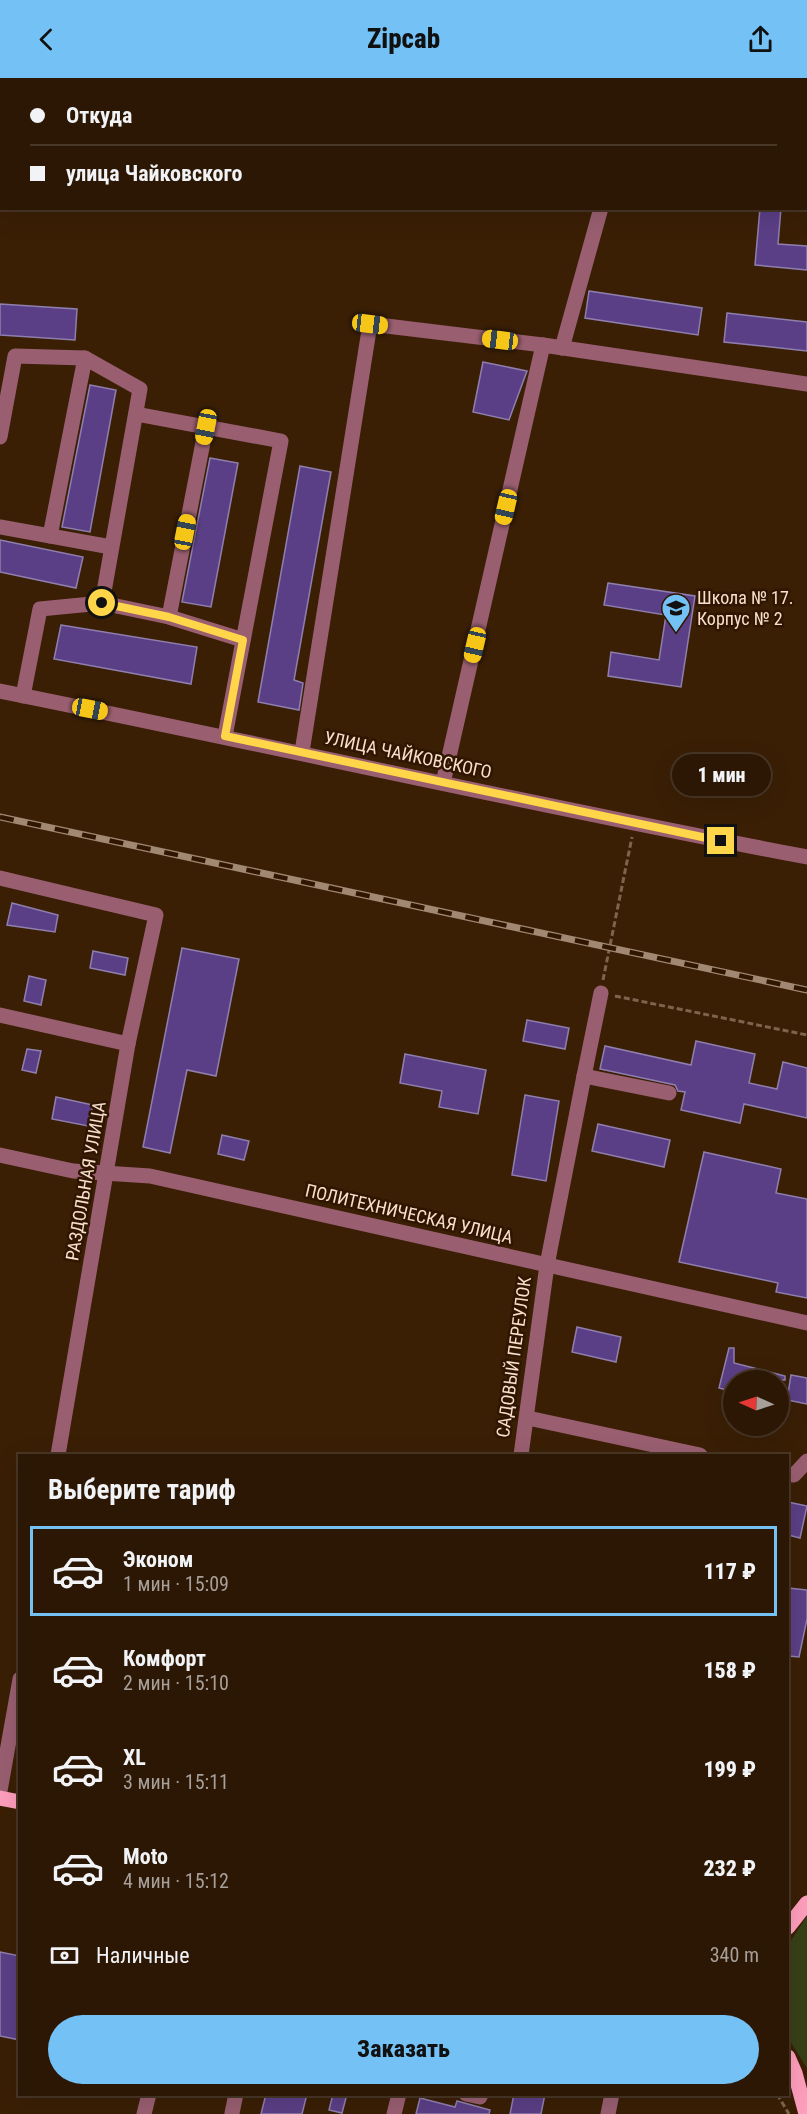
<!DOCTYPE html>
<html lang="ru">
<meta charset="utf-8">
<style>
:root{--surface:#2c1704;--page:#34200e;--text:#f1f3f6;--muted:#a69f9a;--line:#483626;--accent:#73c1f5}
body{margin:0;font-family:"Roboto Condensed",sans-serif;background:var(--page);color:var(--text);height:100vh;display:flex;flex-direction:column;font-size:22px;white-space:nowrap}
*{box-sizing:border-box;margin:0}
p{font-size:20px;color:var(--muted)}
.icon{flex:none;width:33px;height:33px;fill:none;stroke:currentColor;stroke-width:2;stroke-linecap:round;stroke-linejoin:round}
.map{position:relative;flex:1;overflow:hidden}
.sheet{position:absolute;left:18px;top:1376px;width:771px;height:642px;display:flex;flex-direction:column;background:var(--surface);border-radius:0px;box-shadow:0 6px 24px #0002,0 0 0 2px var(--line)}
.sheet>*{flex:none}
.guide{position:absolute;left:0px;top:0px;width:807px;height:132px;box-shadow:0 6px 24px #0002,0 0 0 2px var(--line);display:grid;align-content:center;height:132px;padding:0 30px;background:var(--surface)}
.needle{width:39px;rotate:273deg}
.fabs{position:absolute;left:723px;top:1292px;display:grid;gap:12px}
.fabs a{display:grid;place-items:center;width:66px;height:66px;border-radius:50%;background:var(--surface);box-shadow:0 6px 24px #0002,0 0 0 2px var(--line);font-size:30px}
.end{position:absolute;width:27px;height:27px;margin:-14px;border:8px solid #ffd54a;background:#111;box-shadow:0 0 0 3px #111}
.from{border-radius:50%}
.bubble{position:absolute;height:42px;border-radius:21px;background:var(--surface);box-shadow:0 6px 24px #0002,0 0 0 2px var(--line);font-size:20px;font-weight:800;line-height:42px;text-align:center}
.car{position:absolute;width:18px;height:36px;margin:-18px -9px;border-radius:8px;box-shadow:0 0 4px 2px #0007;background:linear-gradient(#f5c518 24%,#345 0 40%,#f5c518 0 76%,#345 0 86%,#f5c518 0)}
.guide b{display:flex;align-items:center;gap:21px;height:57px;font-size:22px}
.guide b+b{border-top:2px solid var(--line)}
.guide i{width:15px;height:15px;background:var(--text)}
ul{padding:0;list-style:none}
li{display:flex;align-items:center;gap:18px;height:90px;margin:0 12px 9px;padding:0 18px;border:3px solid transparent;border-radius:0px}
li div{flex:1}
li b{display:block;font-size:22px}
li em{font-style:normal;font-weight:800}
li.active{border-color:var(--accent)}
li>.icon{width:54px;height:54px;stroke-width:1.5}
h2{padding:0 30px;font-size:27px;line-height:72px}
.pay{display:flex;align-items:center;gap:15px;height:66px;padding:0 30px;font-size:22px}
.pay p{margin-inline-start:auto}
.button{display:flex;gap:12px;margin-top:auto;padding:12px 30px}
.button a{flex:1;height:69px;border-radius:36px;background:var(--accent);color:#111;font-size:24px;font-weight:800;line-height:69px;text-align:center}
header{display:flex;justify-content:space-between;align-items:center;height:78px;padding:0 30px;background:var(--accent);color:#111;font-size:27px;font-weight:800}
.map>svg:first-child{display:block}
.green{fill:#374015}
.building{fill:#5b3f86;stroke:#8f7fae;stroke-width:1.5}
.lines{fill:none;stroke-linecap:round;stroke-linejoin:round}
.path{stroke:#7e644d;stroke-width:3;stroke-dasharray:6 3;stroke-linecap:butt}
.minor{stroke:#995f71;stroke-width:15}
.major{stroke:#fe9ebd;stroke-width:15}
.rail-casing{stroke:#a18872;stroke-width:7}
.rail{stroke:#301500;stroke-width:4.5;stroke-dasharray:14;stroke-linecap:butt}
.route{stroke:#ffd54a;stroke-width:8}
.labels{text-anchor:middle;stroke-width:5;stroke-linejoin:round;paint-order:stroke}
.poi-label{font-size:18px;fill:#f8e0ce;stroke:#301500;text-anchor:start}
.street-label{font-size:18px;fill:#f8e0ce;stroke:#301500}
</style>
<header><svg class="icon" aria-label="back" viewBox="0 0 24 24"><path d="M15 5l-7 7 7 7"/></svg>Zipcab<svg class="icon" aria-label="share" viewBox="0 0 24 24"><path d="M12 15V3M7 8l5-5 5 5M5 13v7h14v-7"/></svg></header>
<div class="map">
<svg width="807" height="2036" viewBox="0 0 807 2036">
<rect width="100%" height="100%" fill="#3a1f05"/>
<!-- green -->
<polygon class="green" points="807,1838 807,1990 788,1960 788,1867"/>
<!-- building -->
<g class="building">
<polygon points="760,130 781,130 778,166 807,168 807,192 755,187"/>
<polygon points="589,213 702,230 698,257 585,240"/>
<polygon points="0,226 77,231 75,262 0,257"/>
<polygon points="727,235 807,244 807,273 724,264"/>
<polygon points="483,284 527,293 509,342 473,334"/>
<polygon points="90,307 116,312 90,454 62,449"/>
<polygon points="210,380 238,385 211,529 182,524"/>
<polygon points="300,388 331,394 294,602 303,605 299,632 258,624"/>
<polygon points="0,462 83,479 76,510 0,494"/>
<polygon points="608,505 695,518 681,609 608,598 611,574 659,582 666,537 604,527"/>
<polygon points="61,547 197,569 191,606 54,581"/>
<polygon points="12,825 58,837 55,854 7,847"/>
<polygon points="182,870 239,881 216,998 187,992 170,1075 143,1069"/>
<polygon points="93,873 128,880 125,897 90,890"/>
<polygon points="29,898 46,902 41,927 24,923"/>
<polygon points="527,942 569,950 565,971 523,963"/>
<polygon points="696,963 755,976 749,1005 777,1011 783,984 807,990 807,1040 744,1026 740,1045 681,1032 685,1014 678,1013 675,1007 600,991 605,968 691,987"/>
<polygon points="27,971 41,973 36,995 22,992"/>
<polygon points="405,976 486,992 478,1036 439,1029 442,1013 400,1005"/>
<polygon points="525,1017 559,1023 546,1103 512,1097"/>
<polygon points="56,1019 93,1027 88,1048 52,1041"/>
<polygon points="598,1046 670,1062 664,1089 592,1073"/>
<polygon points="222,1057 249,1063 244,1082 218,1076"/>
<polygon points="704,1074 781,1091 776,1115 807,1121 807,1220 776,1214 778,1205 679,1184"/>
<polygon points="577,1249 621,1259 616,1284 572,1274"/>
<polygon points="729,1270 734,1270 734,1285 785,1298 785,1302 734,1302 734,1314 719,1310"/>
<polygon points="791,1297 807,1300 807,1326 787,1322"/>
<polygon points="788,1424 807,1428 800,1460 788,1457"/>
<polygon points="788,1510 807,1512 807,1541 799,1579 788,1578"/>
<polygon points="0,1874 20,1878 20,1962 0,1958"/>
<polygon points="266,2016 307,2016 302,2036 261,2036"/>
<polygon points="333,2016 347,2016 342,2035 329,2032"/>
<polygon points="514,2016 545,2016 541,2036 510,2036"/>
<polygon points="420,2020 455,2029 457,2023 490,2032 489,2036 416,2036"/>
</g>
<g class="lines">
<!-- path -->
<g class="path">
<polyline points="603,902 632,759"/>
<polyline points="615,918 807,957"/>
<polyline points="777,2016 789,2036"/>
</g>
<!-- minor -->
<g class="minor">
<polyline points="137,2 139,0"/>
<polyline points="636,2 636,0"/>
<polyline points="0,64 2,65"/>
<polyline points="562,270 601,130"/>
<polyline points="136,336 281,363 225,658"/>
<polyline points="0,359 15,278 85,280"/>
<polyline points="0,449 111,469"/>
<polyline points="50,458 85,280 140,311 102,525"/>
<polyline points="169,539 206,349"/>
<path d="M 0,613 C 269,667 537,728 807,779"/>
<polyline points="23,618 40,531 102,525 169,539 243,562"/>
<polyline points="302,674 370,246 543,267"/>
<polyline points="443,705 543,267 807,306"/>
<polyline points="0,800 156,837 128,966 58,1377"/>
<polyline points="0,937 128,966"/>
<polyline points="584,998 601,915"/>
<polyline points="0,1077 73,1093 150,1098 807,1245"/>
<polyline points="528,1340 700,1377"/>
<polyline points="521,1377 547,1187 584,998 669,1015"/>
<polyline points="788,1396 794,1397 807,1383"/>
<polyline points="0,1713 20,1601"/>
<polyline points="466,2016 480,2019 481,2016"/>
<polyline points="232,2035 236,2016"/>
<polyline points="144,2036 149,2016"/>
<polyline points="394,2036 399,2016"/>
<polyline points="608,2036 612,2016"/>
</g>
<!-- major -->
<g class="major">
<polyline points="0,1720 20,1724"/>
<polyline points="788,1849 807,1825"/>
<polyline points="788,1979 795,1995 806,2036"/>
</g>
<!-- rail casing -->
<g class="rail-casing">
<polyline id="rail" points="0,739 807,912"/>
</g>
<!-- rail -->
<use href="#rail" class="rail"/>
</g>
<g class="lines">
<!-- route -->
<polyline class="route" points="102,525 169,539 243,562 225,658 721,763"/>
</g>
<!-- icons -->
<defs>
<g id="school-pin" transform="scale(1.5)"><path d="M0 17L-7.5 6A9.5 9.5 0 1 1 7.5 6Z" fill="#73c1f5" stroke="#301500"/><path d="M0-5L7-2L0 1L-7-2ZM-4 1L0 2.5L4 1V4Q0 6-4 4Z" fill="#111"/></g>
</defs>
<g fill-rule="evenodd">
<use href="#school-pin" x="676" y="530"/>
</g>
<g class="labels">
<!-- poi labels -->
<g class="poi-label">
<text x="697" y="526">Школа № 17.<tspan x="697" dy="21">Корпус № 2</tspan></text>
</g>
<!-- street labels -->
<g class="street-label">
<text transform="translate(408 677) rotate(12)" y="6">УЛИЦА ЧАЙКОВСКОГО</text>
<text transform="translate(86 1103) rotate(-80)" y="6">РАЗДОЛЬНАЯ УЛИЦА</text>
<text transform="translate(409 1136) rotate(13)" y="6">ПОЛИТЕХНИЧЕСКАЯ УЛИЦА</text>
<text transform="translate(514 1279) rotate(-82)" y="6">САДОВЫЙ ПЕРЕУЛОК</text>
</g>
</g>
</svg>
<div class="fabs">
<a><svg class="needle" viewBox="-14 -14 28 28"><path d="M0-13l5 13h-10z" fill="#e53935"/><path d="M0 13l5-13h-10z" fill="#a69f9a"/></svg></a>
</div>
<i class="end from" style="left:102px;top:525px"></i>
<i class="end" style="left:721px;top:763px"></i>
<div class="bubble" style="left:672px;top:676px;width:99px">1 мин</div>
<i class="car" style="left:370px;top:246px;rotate:97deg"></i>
<i class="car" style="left:500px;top:262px;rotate:277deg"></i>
<i class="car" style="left:206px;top:349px;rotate:191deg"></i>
<i class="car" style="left:506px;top:429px;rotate:193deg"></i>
<i class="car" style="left:185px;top:454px;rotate:11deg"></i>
<i class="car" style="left:475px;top:567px;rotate:193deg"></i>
<i class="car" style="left:90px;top:631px;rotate:101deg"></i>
<div class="guide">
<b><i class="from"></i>Откуда</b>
<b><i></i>улица Чайковского</b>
</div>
<section class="sheet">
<h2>Выберите тариф</h2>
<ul>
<li class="active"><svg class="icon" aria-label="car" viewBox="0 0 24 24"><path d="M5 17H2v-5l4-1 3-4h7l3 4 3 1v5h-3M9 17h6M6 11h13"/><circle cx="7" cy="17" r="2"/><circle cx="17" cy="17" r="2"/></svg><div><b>Эконом</b><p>1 мин · 15:09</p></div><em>117 ₽</em></li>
<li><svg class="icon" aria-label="car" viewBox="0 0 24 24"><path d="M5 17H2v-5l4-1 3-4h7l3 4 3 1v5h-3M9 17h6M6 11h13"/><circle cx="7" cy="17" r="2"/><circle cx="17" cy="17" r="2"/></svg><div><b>Комфорт</b><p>2 мин · 15:10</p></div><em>158 ₽</em></li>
<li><svg class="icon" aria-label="car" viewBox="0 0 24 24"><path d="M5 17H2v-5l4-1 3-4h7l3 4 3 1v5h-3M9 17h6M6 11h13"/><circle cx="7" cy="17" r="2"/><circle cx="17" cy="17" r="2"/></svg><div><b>XL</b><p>3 мин · 15:11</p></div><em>199 ₽</em></li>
<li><svg class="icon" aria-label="car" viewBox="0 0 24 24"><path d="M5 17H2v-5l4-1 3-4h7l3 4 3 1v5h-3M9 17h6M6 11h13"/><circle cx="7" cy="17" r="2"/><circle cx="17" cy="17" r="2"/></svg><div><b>Moto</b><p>4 мин · 15:12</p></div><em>232 ₽</em></li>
</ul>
<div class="pay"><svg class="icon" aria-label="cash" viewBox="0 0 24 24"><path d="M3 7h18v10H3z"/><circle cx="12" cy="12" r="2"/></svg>Наличные<p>340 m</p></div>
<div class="button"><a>Заказать</a></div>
</section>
</div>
